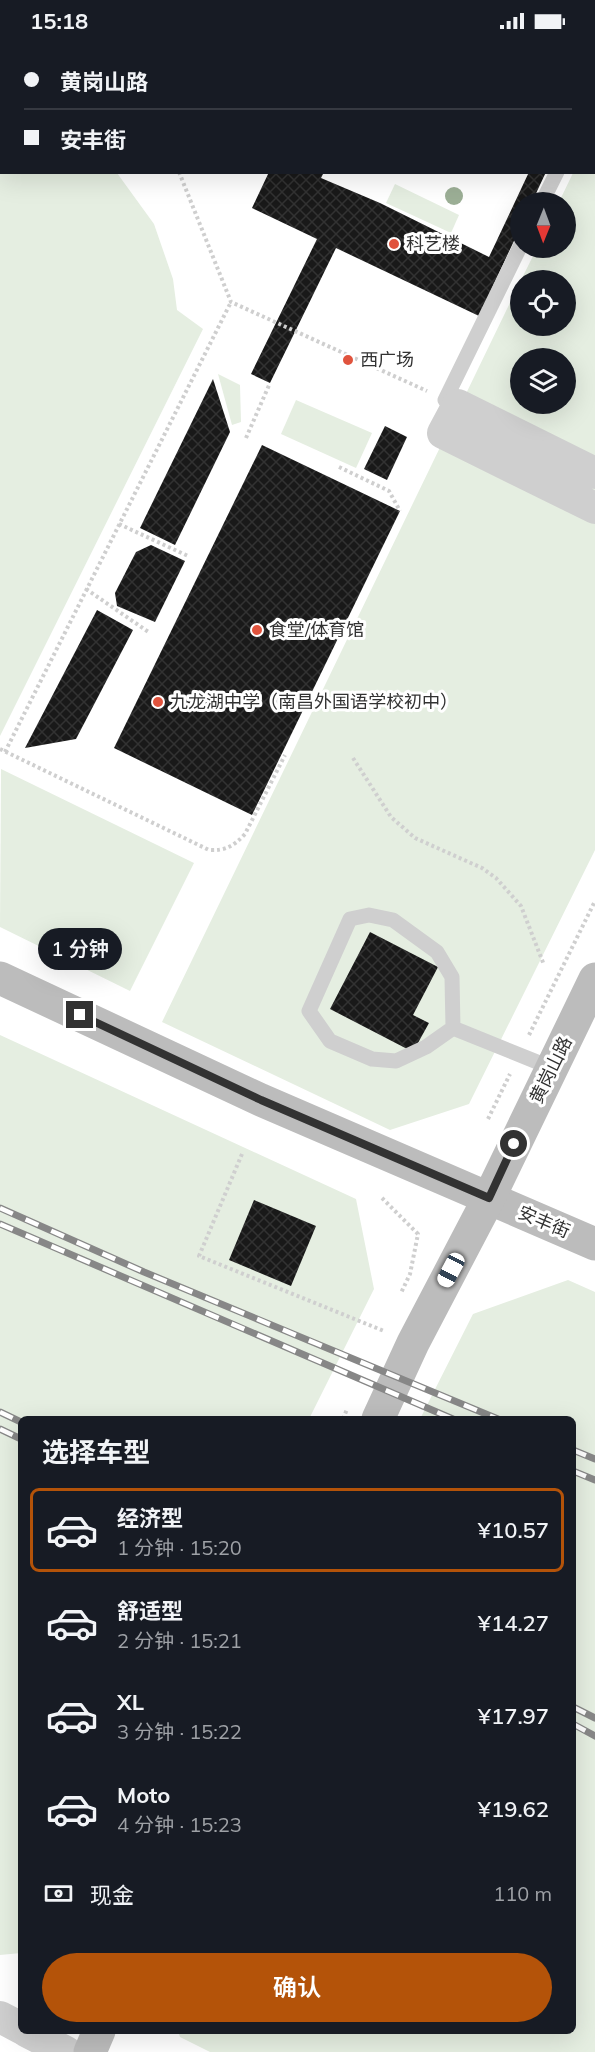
<!DOCTYPE html>
<html lang="zh">
<meta charset="utf-8">
<style>
:root{--surface:#171b24;--page:#242831;--text:#f1f3f6;--muted:#9ea1a6;--line:#363941;--accent:#b45309}
body{margin:0;font-family:Mulish,"Noto Sans SC",sans-serif;background:var(--page);color:var(--text);height:100vh;display:flex;flex-direction:column;font-size:22px;white-space:nowrap}
*{box-sizing:border-box;margin:0}
p{font-size:20px;color:var(--muted)}
.icon{flex:none;width:33px;height:33px;fill:none;stroke:currentColor;stroke-width:2;stroke-linecap:round;stroke-linejoin:round}
.map{position:relative;flex:1;overflow:hidden}
.side{position:absolute;left:18px;top:1374px;width:558px;height:618px;display:flex;flex-direction:column;background:var(--surface);border-radius:9px;box-shadow:0 6px 24px #0002}
.side>*{flex:none}
.guide{position:absolute;left:0px;top:0px;width:596px;height:132px;box-shadow:0 6px 24px #0002;display:grid;align-content:center;height:132px;padding:0 24px;background:var(--surface)}
.needle{width:39px;rotate:181deg}
.buttons{position:absolute;left:510px;top:150px;display:grid;gap:12px}
.buttons a{display:grid;place-items:center;width:66px;height:66px;border-radius:50%;background:var(--surface);box-shadow:0 6px 24px #0002;font-size:30px}
.end{position:absolute;width:27px;height:27px;margin:-14px;border:8px solid #323232;background:#fff;box-shadow:0 0 0 3px #fff}
.from{border-radius:50%}
.bubble{position:absolute;height:42px;border-radius:21px;background:var(--surface);box-shadow:0 6px 24px #0002;font-size:20px;font-weight:600;line-height:42px;text-align:center}
.car{position:absolute;width:18px;height:36px;margin:-18px -9px;border-radius:8px;box-shadow:0 0 4px 2px #0007;background:linear-gradient(#fff 24%,#345 0 40%,#fff 0 76%,#345 0 86%,#fff 0)}
.guide b{display:flex;align-items:center;gap:21px;height:57px;font-size:22px}
.guide b+b{border-top:2px solid var(--line)}
.guide i{width:15px;height:15px;background:var(--text)}
ul{padding:0;list-style:none}
li{display:flex;align-items:center;gap:18px;height:84px;margin:0 12px 9px;padding:0 12px;border:3px solid transparent;border-radius:9px}
li div{flex:1}
li b{display:block;font-size:22px}
li em{font-style:normal;font-weight:600}
li.on{border-color:var(--accent)}
li>.icon{width:54px;height:54px;stroke-width:1.5}
h2{padding:0 24px;font-size:27px;line-height:72px}
.pay{display:flex;align-items:center;gap:15px;height:66px;padding:0 24px;font-size:22px}
.pay p{margin-inline-start:auto}
.button{display:flex;gap:12px;margin-top:auto;padding:12px 24px}
.button a{flex:1;height:69px;border-radius:36px;background:var(--accent);color:#fff;font-size:24px;font-weight:600;line-height:69px;text-align:center}
.status{display:flex;justify-content:space-between;align-items:center;height:42px;padding:0 30px;background:var(--surface);direction:ltr}
.status svg{height:16px;fill:currentColor}
.map>svg:first-child{display:block}
.green{fill:#e5eee1;fill-rule:evenodd}
.building{fill:url(#building-cross-hatch)}
.lines{fill:none;stroke-linecap:round;stroke-linejoin:round}
.path{stroke:#cfcfcf;stroke-width:4;stroke-dasharray:3 3;stroke-linecap:butt}
.lane{stroke:#cfcfcf;stroke-width:15}
.street{stroke:#cfcfcf;stroke-width:32}
.secondary{stroke:#bcbcbc;stroke-width:33}
.rail-casing{stroke:#878787;stroke-width:7}
.rail{stroke:#fff;stroke-width:4.5;stroke-dasharray:14;stroke-linecap:butt}
.tree{fill:#9caf96}
.route{stroke:#323232;stroke-width:8}
.poi-dot{fill:#e0533d;stroke:#fff;stroke-width:2}
.labels{text-anchor:middle;stroke-width:6;stroke-linejoin:round;paint-order:stroke}
.poi-label{font-size:18px;fill:#323232;stroke:#fff;text-anchor:start}
.street-label{font-size:18px;fill:#323232;stroke:#fff}
</style>
<div class="status"><b>15:18</b><svg viewBox="0 0 49 12"><path d="M0 12V9h3v3zM5 12V6h3v6zM10 12V3h3v9zM15 12V0h3v12zM26 1h20v11H26zM47 4h2v5h-2z"/></svg></div>
<div class="map">
<svg width="595" height="2010" viewBox="0 0 595 2010">
<defs>
<pattern id="building-cross-hatch" width="8" height="8" patternUnits="userSpaceOnUse" patternTransform="scale(1.5)"><rect width="8" height="8" fill="#191919"/><path d="M0 0l8 8M0 8l8-8" fill="none" stroke="#323232"/></pattern>
</defs>
<rect width="100%" height="100%" fill="#fff"/>
<!-- green -->
<g class="green">
<polygon points="0,80 2,80 2,130 117,131 154,182 173,237 177,268 203,287 0,694"/>
<path d="M 595,86 L 595,808 L 469,1062 L 390,1088 L 162,980 L 520,240 L 520,284 L 566,284 L 566,238 L 521,238 L 537,206 L 566,206 L 566,160 L 559,160 L 573,131 L 594,130 ZM 520,316 L 566,316 L 566,362 L 520,362 Z"/>
<polygon points="395,142 459,173 451,191 386,161"/>
<polygon points="218,332 240,343 241,380 232,383"/>
<polygon points="296,358 372,391 356,426 281,392"/>
<polygon points="1,727 194,821 130,949 0,885"/>
<polygon points="0,993 356,1157 374,1247 309,1377 21,1377 21,1911 0,1913"/>
<polygon points="568,1238 595,1250 595,2010 210,2010 180,1995 178,1989 573,1989 573,1377 420,1377 473,1272"/>
</g>
<!-- building -->
<g class="building">
<polygon points="269,130 324,130 321,136 380,161 489,215 529,130 546,130 532,160 520,160 520,186 479,274 336,206 270,341 251,332 317,197 252,166"/>
<polygon points="213,337 230,390 175,503 140,486"/>
<polygon points="385,384 407,395 387,438 364,427"/>
<polygon points="262,403 400,469 252,773 114,706"/>
<polygon points="151,503 185,519 155,580 117,564 115,551 136,510"/>
<polygon points="97,568 133,588 76,697 25,706"/>
<polygon points="370,890 438,925 413,973 429,981 413,1010 330,967"/>
<polygon points="254,1158 316,1184 291,1244 229,1218"/>
</g>
<g class="lines">
<!-- path -->
<g class="path">
<polyline points="95,0 97,2"/>
<polyline points="205,0 208,2"/>
<polyline points="272,0 275,2"/>
<polyline points="381,2 381,0"/>
<polyline points="179,130 231,260 427,349"/>
<polyline points="246,396 270,341"/>
<polyline points="339,425 389,449 400,469"/>
<polyline points="119,482 188,514"/>
<polyline points="86,547 150,591"/>
<path d="M 0,707 L 209,808 C 225,809 234,804 245,792 L 285,713"/>
<polyline points="5,710 231,260"/>
<polyline points="353,716 391,775 415,796 482,826 496,836 521,864 544,923"/>
<polyline points="529,993 595,859"/>
<polyline points="488,1077 510,1032"/>
<polyline points="242,1112 199,1214 384,1289"/>
<polyline points="382,1156 418,1192 410,1232 401,1251"/>
<polyline points="343,1377 347,1367"/>
</g>
<!-- lane -->
<g class="lane">
<polyline points="594,55 595,53"/>
<polyline points="542,160 557,130"/>
<polyline points="445,358 520,205"/>
<polyline points="453,986 426,1005 396,1019 372,1017 330,999 309,969 350,877 369,873 393,878 437,910 452,935 453,986 552,1026"/>
</g>
<!-- street -->
<g class="street">
<polyline points="595,431 458,363 443,391 595,466"/>
<polyline points="0,1975 21,1986"/>
<polyline points="26,1989 66,2010"/>
</g>
<!-- secondary -->
<g class="secondary">
<polyline points="0,936 261,1058 595,1202"/>
<polyline points="378,1377 413,1301 489,1156 595,937"/>
<polyline points="90,2010 99,1989"/>
</g>
<!-- rail casing -->
<g class="rail-casing">
<g id="rail">
<polyline points="0,1166 144,1230 498,1377"/>
<polyline points="0,1182 453,1377"/>
<polyline points="0,1370 21,1380"/>
<polyline points="0,1387 21,1397"/>
<polyline points="573,1408 595,1417"/>
<polyline points="573,1429 595,1438"/>
<polyline points="573,1665 595,1676"/>
<polyline points="573,1682 595,1694"/>
</g>
</g>
<!-- rail -->
<use href="#rail" class="rail"/>
</g>
<!-- trees -->
<circle class="tree" cx="454" cy="154" r="9"/>
<g class="lines">
<!-- route -->
<polyline class="route" points="80,973 261,1058 489,1156 514,1102"/>
</g>
<!-- markers -->
<g class="poi-dot">
<circle cx="394" cy="202" r="6"/>
<circle cx="348" cy="318" r="6"/>
<circle cx="257" cy="588" r="6"/>
<circle cx="158" cy="660" r="6"/>
</g>
<g class="labels">
<!-- poi labels -->
<g class="poi-label">
<text x="406" y="208">科艺楼</text>
<text x="360" y="324">西广场</text>
<text x="269" y="594">食堂/体育馆</text>
<text x="170" y="666">九龙湖中学（南昌外国语学校初中）</text>
</g>
<!-- street labels -->
<g class="street-label">
<text transform="translate(551 1028) rotate(-64)" y="6">黄岗山路</text>
<text transform="translate(544 1180) rotate(23)" y="6">安丰街</text>
</g>
</g>
</svg>
<div class="buttons">
<a><svg class="needle" viewBox="-14 -14 28 28"><path d="M0-13l5 13h-10z" fill="#e53935"/><path d="M0 13l5-13h-10z" fill="#9ea1a6"/></svg></a>
<a><svg class="icon" aria-label="locate" viewBox="0 0 24 24"><circle cx="12" cy="12" r="6"/><path d="M12 2v4M12 18v4M2 12h4M18 12h4"/></svg></a>
<a><svg class="icon" aria-label="layers" viewBox="0 0 24 24"><path d="M12 4l9 5-9 5-9-5zM3 14l9 5 9-5"/></svg></a>
</div>
<i class="end from" style="left:514px;top:1102px"></i>
<i class="end" style="left:80px;top:973px"></i>
<div class="bubble" style="left:38px;top:886px;width:84px">1 分钟</div>
<i class="car" style="left:451px;top:1228px;rotate:208deg"></i>
<div class="guide">
<b><i class="from"></i>黄岗山路</b>
<b><i></i>安丰街</b>
</div>
<section class="side">
<h2>选择车型</h2>
<ul>
<li class="on"><svg class="icon" aria-label="car" viewBox="0 0 24 24"><path d="M5 17H2v-5l4-1 3-4h7l3 4 3 1v5h-3M9 17h6M6 11h13"/><circle cx="7" cy="17" r="2"/><circle cx="17" cy="17" r="2"/></svg><div><b>经济型</b><p>1 分钟 · 15:20</p></div><em>¥10.57</em></li>
<li><svg class="icon" aria-label="car" viewBox="0 0 24 24"><path d="M5 17H2v-5l4-1 3-4h7l3 4 3 1v5h-3M9 17h6M6 11h13"/><circle cx="7" cy="17" r="2"/><circle cx="17" cy="17" r="2"/></svg><div><b>舒适型</b><p>2 分钟 · 15:21</p></div><em>¥14.27</em></li>
<li><svg class="icon" aria-label="car" viewBox="0 0 24 24"><path d="M5 17H2v-5l4-1 3-4h7l3 4 3 1v5h-3M9 17h6M6 11h13"/><circle cx="7" cy="17" r="2"/><circle cx="17" cy="17" r="2"/></svg><div><b>XL</b><p>3 分钟 · 15:22</p></div><em>¥17.97</em></li>
<li><svg class="icon" aria-label="car" viewBox="0 0 24 24"><path d="M5 17H2v-5l4-1 3-4h7l3 4 3 1v5h-3M9 17h6M6 11h13"/><circle cx="7" cy="17" r="2"/><circle cx="17" cy="17" r="2"/></svg><div><b>Moto</b><p>4 分钟 · 15:23</p></div><em>¥19.62</em></li>
</ul>
<div class="pay"><svg class="icon" aria-label="cash" viewBox="0 0 24 24"><path d="M3 7h18v10H3z"/><circle cx="12" cy="12" r="2"/></svg>现金<p>110 m</p></div>
<div class="button"><a>确认</a></div>
</section>
</div>
